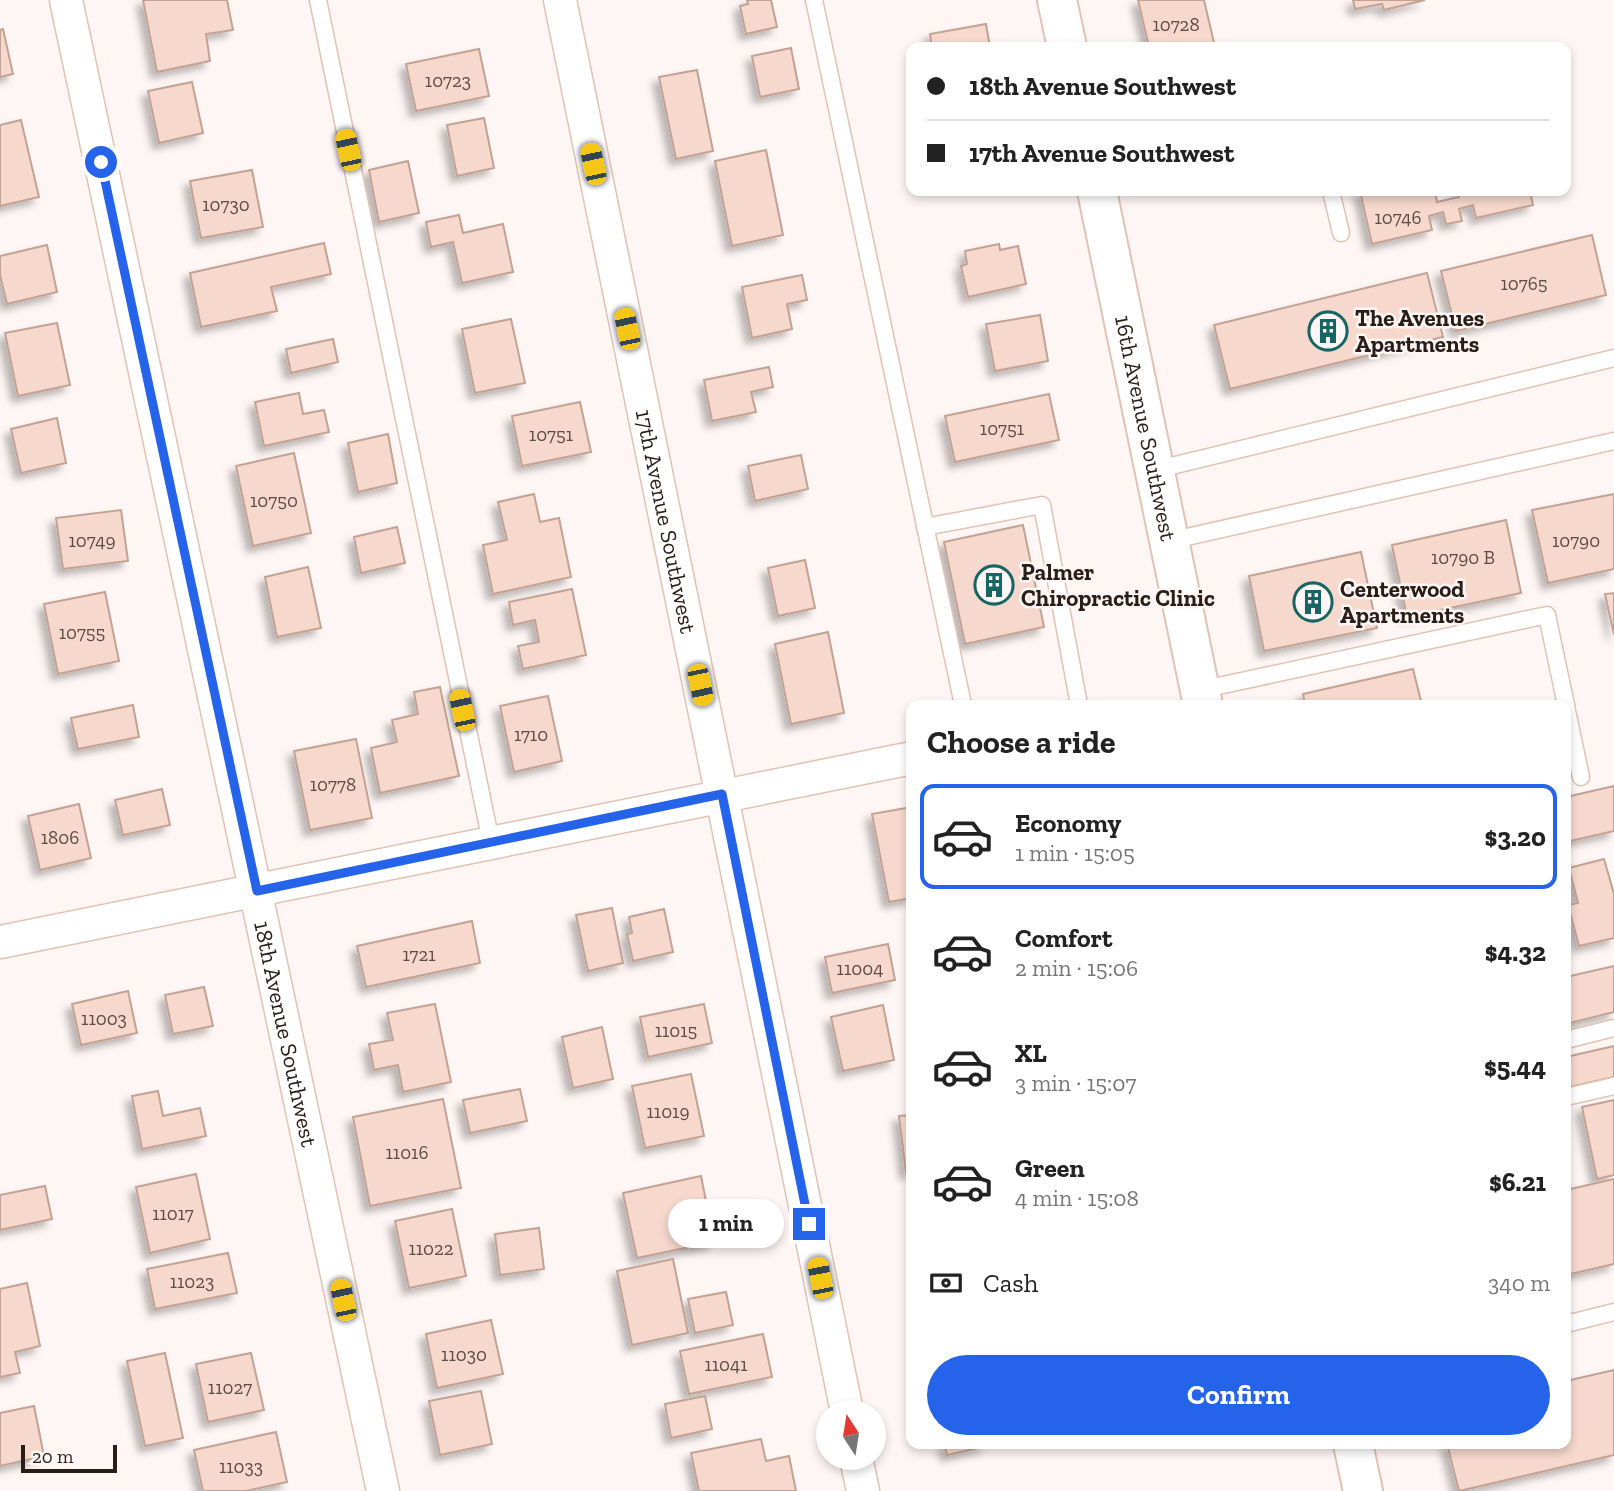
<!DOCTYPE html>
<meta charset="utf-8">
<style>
:root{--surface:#fff;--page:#f2f2f2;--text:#222;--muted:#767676;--line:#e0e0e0;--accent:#2563eb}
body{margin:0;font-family:"Zilla Slab",serif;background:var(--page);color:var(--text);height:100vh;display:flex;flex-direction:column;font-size:26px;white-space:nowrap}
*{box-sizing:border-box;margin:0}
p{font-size:23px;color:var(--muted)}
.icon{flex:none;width:38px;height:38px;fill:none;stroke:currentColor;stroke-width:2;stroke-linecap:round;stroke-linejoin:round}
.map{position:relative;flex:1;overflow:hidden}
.drawer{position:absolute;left:906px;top:700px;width:665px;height:749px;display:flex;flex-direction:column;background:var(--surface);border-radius:14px;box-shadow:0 4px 10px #0003}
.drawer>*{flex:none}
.top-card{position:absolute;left:906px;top:42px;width:665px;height:154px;border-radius:14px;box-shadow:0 4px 10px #0003;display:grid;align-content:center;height:154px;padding:0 21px;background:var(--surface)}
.needle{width:46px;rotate:348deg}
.fabs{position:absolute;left:816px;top:1400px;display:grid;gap:14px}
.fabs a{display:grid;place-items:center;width:70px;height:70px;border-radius:50%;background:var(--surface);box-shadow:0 4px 10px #0003;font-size:35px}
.scale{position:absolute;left:21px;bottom:18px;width:96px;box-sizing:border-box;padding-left:7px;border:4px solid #291d18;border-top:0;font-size:19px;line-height:24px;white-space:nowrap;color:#291d18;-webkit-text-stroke:5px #fef6f4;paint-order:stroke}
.end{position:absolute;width:32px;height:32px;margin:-16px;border:9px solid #2563eb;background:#fff;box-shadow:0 0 0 4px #fff}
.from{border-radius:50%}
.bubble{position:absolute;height:49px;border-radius:24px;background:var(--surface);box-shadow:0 4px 10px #0003;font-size:23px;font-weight:700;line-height:49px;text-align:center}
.car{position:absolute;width:21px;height:42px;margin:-21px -10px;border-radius:9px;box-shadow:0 0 5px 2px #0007;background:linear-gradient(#f5c518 24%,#345 0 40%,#f5c518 0 76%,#345 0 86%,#f5c518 0)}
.top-card b{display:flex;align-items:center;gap:24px;height:66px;font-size:26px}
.top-card b+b{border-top:2px solid var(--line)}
.top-card i{width:18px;height:18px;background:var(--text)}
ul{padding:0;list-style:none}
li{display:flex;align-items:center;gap:21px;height:105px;margin:0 14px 10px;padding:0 7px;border:4px solid transparent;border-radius:14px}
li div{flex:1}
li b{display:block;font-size:26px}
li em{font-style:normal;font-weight:700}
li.active{border-color:var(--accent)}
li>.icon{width:63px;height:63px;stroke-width:1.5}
h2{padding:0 21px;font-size:32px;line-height:84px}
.pay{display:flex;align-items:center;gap:18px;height:77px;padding:0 21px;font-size:26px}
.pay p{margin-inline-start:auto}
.action{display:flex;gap:14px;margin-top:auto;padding:14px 21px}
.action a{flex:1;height:80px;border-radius:42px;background:var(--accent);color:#fff;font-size:28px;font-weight:700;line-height:80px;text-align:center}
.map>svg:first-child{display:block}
.building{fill:#f6d8cc;stroke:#c2a294;stroke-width:2;filter:url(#shadow)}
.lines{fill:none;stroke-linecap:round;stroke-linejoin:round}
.service-casing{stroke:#e3c1b3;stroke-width:19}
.minor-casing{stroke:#e3c1b3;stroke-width:35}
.secondary-casing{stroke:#e3c1b3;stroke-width:42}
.service{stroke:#fff;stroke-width:16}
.minor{stroke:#fff;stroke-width:32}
.secondary{stroke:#fff;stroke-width:38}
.route{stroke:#2563eb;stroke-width:9}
.labels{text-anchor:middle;stroke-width:5;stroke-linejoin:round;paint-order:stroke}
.number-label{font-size:19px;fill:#5c4c45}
.poi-label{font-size:23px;font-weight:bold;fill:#291d18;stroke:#fef6f4;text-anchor:start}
.street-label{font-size:23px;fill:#291d18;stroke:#fef6f4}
</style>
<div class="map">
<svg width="1614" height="1491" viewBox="0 0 1614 1491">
<defs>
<filter id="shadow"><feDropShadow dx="-6" dy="6" stdDeviation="3.5" flood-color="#0004"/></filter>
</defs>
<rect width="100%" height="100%" fill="#fef6f4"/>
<!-- building -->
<g class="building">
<polygon points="143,0 227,0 233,30 206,34 210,61 157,72"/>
<polygon points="747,0 771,0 777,27 746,34 740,6 748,4"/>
<polygon points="1138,0 1204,0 1215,47 1149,47"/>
<polygon points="1353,0 1425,0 1384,10 1382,4 1355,9"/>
<polygon points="986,24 990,47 932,47 930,34"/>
<polygon points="3,29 13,74 0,77 0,30"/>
<polygon points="791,48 799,89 760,97 752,56"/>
<polygon points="479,49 489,96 416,111 406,64"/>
<polygon points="697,70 713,151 676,159 659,77"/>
<polygon points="192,82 203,133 159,143 148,91"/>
<polygon points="484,118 494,168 457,176 447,125"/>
<polygon points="21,120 39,197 0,206 0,125"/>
<polygon points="766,150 783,235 732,246 715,161"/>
<polygon points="408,161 419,213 379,222 369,170"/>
<polygon points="252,170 263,227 201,238 190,181"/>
<polygon points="1360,191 1435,191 1437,202 1459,197 1457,191 1530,191 1533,205 1476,218 1473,205 1459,209 1462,221 1446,224 1443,212 1429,216 1432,230 1372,244"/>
<polygon points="459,215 463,233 503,224 513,272 462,283 453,242 431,247 426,222"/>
<polygon points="1592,235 1606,295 1456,331 1441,271"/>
<polygon points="324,243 331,274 271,287 277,311 201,327 190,273"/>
<polygon points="999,244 1000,250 1018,246 1026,284 968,297 961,266 967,264 965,251"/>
<polygon points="47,245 57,292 7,304 0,275 0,256"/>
<polygon points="1427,273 1443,337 1230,389 1214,325"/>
<polygon points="802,275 807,300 787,304 792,329 752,338 742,287"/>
<polygon points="1040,315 1048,361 995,371 986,324"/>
<polygon points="511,319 525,383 475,393 462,329"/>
<polygon points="57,323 70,385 18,396 5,333"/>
<polygon points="333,339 338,362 291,373 286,349"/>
<polygon points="769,367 773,387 751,392 756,412 712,421 704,380"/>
<polygon points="299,393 303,414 324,410 329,432 264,446 255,402"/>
<polygon points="1049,394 1059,440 955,462 945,416"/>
<polygon points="580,402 591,452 522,466 512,416"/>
<polygon points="57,418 66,463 21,473 11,429"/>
<polygon points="388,434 397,483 358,492 348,443"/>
<polygon points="294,453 311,533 253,546 236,466"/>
<polygon points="801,455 808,489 755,501 748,466"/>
<polygon points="534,494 540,522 559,518 571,577 493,594 483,545 507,540 498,502"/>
<polygon points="1614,494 1614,569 1548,583 1532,510"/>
<polygon points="121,510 128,561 63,569 56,518"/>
<polygon points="1506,520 1521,593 1407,617 1392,545"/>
<polygon points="1023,525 1044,627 965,644 944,542"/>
<polygon points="397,527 405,563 361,573 354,537"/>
<polygon points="1361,552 1377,628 1264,651 1249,576"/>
<polygon points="805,560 815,608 778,616 768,568"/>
<polygon points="308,567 321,628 277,637 265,577"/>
<polygon points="572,589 586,655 523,669 518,646 539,642 535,620 513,625 509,602"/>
<polygon points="105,592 119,661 58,674 44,604"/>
<polygon points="1614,593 1614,635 1605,594"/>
<polygon points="828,632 844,713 791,724 775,644"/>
<polygon points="1413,669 1422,705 1305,705 1303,694"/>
<polygon points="440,687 459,776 380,793 371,748 397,742 392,720 418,714 414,692"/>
<polygon points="548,696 562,761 514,772 500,706"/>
<polygon points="133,705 139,737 78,749 71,718"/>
<polygon points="356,739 372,818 310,830 294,751"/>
<polygon points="1614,786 1614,831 1566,842 1566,797"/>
<polygon points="162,789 170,825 123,835 115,800"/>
<polygon points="79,804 91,858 40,870 28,816"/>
<polygon points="912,807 912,898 889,902 872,814"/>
<polygon points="1604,859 1614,894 1614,938 1579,946 1568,905 1578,903 1569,868"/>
<polygon points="612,908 623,963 588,971 576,915"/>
<polygon points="664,909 673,952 633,961 627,934 632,933 629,917"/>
<polygon points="472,921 480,963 366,987 357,946"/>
<polygon points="888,944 895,980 832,993 825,957"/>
<polygon points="1614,966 1614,1012 1566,1024 1566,977"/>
<polygon points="204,987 213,1026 173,1034 165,995"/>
<polygon points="128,991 137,1033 81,1045 72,1004"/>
<polygon points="435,1004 451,1082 403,1092 398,1065 374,1070 369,1044 393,1040 387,1013"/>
<polygon points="704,1004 712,1043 648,1057 640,1017"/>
<polygon points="883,1005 894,1060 843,1071 831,1017"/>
<polygon points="602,1027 613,1079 573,1088 562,1037"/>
<polygon points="1614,1046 1614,1077 1566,1088 1566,1057"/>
<polygon points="691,1074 704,1136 645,1148 632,1086"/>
<polygon points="520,1089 527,1121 470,1133 463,1100"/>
<polygon points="158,1091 163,1116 200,1108 206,1136 142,1149 132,1096"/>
<polygon points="443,1099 461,1188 370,1206 353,1117"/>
<polygon points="1614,1100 1614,1175 1597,1179 1582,1107"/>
<polygon points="912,1115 912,1172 906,1173 899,1116"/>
<polygon points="196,1174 210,1239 150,1253 136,1187"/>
<polygon points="701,1176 714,1242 637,1258 623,1193"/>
<polygon points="1614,1179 1614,1264 1566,1275 1566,1190"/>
<polygon points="45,1186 52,1219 0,1230 0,1195"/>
<polygon points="452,1209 466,1276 409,1288 395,1221"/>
<polygon points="539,1228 544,1269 500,1275 495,1234"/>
<polygon points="228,1253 237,1293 155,1309 147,1269"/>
<polygon points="673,1259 688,1333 632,1345 617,1271"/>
<polygon points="27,1283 40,1346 15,1352 20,1373 0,1377 0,1289"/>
<polygon points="726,1292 733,1325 695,1333 688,1299"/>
<polygon points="491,1320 503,1374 437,1388 426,1334"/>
<polygon points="763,1334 772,1377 689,1394 680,1351"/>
<polygon points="165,1353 183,1438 145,1446 127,1361"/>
<polygon points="251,1353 264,1410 208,1422 196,1364"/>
<polygon points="1614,1370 1614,1455 1459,1491 1447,1444 1566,1444 1566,1381"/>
<polygon points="481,1391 492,1444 440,1455 429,1401"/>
<polygon points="705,1396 712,1429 671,1438 665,1404"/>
<polygon points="34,1406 44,1456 0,1466 0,1413"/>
<polygon points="276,1432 287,1482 246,1491 203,1491 194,1450"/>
<polygon points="761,1439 766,1461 789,1456 796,1491 699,1491 691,1453"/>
<polygon points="944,1444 986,1444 987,1446 947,1455"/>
</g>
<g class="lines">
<!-- service casing -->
<g class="service-casing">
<g id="service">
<polyline points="318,0 491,842"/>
<polyline points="814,0 963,705"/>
<polyline points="1331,191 1341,233"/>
<polyline points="1155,470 1614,358"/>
<polyline points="925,527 1042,505 1079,705"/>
<polyline points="1169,541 1614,441"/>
<polyline points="1200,690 1547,615 1566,705"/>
<polyline points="1566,706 1581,777"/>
<polyline points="1566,1040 1614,1028"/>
<polyline points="1566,1097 1614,1086"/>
<polyline points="1566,1324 1614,1312"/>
</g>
</g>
<!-- minor casing -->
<g class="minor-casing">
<g id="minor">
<path id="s1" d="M 66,0 L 383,1491"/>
<path id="s2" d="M 560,0 L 847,1412"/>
<polyline points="0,942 912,758"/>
<polyline points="856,1458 863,1491"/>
</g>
</g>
<!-- secondary casing -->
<g class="secondary-casing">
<g id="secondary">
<polyline points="1057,0 1067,47"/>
<path id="s3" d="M 1097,191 L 1203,705"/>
<polyline points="1353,1444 1363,1491"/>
</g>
</g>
<!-- service -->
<use href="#service" class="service"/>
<!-- minor -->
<use href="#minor" class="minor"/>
<!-- secondary -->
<use href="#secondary" class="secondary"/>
</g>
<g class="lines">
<!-- route -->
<polyline class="route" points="101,162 257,891 722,794 809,1224"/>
</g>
<!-- icons -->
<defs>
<g id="building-ring" transform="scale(2.0125)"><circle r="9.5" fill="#fef6f4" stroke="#166564" stroke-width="1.5"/><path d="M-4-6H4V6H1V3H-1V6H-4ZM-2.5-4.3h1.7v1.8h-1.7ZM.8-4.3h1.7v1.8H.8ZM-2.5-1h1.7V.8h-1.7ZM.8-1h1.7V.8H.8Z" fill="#166564"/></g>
</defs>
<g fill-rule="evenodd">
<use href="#building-ring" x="1328" y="331"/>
<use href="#building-ring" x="994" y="585"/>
<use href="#building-ring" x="1313" y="602"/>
</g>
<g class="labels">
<!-- number labels -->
<g class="number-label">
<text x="1176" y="31">10728</text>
<text x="448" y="87">10723</text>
<text x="226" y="211">10730</text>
<text x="1398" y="224">10746</text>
<text x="1524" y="290">10765</text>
<text x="1002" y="435">10751</text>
<text x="551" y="441">10751</text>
<text x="274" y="507">10750</text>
<text x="92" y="547">10749</text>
<text x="1576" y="547">10790</text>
<text x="1463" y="564">10790 B</text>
<text x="82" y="639">10755</text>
<text x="531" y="741">1710</text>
<text x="333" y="791">10778</text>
<text x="60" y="844">1806</text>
<text x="419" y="961">1721</text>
<text x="860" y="975">11004</text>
<text x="104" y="1025">11003</text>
<text x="676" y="1037">11015</text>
<text x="668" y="1118">11019</text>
<text x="407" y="1159">11016</text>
<text x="173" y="1220">11017</text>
<text x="431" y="1255">11022</text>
<text x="192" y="1288">11023</text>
<text x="464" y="1361">11030</text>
<text x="726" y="1371">11041</text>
<text x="230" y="1394">11027</text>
<text x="241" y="1473">11033</text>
</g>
<!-- poi labels -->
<g class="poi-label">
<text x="1355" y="326">The Avenues<tspan x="1355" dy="26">Apartments</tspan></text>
<text x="1021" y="580">Palmer<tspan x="1021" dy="26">Chiropractic Clinic</tspan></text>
<text x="1340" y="597">Centerwood<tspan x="1340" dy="26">Apartments</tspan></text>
</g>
<!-- street labels -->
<g class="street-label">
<text dy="8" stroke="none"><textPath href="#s3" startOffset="242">16th Avenue Southwest</textPath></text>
<text dy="8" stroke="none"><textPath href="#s2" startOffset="532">17th Avenue Southwest</textPath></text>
<text dy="8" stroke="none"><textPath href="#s1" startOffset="1057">18th Avenue Southwest</textPath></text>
</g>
</g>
</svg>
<div class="fabs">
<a><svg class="needle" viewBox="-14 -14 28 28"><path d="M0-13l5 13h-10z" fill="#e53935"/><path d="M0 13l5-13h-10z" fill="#767676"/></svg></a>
</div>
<div class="scale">20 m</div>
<i class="end from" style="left:101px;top:162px"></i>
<i class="end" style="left:809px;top:1224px"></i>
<div class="bubble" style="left:668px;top:1199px;width:116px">1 min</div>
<i class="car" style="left:348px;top:150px;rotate:348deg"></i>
<i class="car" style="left:593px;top:164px;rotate:348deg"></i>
<i class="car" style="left:627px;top:329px;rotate:348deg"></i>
<i class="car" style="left:700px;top:685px;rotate:168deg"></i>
<i class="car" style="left:462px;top:710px;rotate:348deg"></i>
<i class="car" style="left:820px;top:1278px;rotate:349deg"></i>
<i class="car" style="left:343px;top:1300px;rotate:348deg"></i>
<div class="top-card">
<b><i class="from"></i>18th Avenue Southwest</b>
<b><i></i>17th Avenue Southwest</b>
</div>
<section class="drawer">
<h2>Choose a ride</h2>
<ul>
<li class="active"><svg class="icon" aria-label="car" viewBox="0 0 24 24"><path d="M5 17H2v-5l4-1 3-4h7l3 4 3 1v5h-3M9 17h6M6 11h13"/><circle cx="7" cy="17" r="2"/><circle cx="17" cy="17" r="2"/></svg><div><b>Economy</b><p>1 min · 15:05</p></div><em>$3.20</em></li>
<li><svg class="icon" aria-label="car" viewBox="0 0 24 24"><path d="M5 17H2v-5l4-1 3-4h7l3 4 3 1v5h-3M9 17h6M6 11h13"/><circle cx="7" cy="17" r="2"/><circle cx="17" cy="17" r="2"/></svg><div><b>Comfort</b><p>2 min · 15:06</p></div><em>$4.32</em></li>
<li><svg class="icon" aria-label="car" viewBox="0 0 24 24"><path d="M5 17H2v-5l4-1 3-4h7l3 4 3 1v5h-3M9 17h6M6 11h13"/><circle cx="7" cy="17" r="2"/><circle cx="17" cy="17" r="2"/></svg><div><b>XL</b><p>3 min · 15:07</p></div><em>$5.44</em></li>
<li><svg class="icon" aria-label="car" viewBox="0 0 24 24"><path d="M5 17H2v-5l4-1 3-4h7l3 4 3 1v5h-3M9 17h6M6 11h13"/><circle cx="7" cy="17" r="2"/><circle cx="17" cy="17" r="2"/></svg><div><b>Green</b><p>4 min · 15:08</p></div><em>$6.21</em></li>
</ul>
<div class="pay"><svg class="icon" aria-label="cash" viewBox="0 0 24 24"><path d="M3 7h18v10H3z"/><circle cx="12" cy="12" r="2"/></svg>Cash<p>340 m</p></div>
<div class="action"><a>Confirm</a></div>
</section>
</div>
